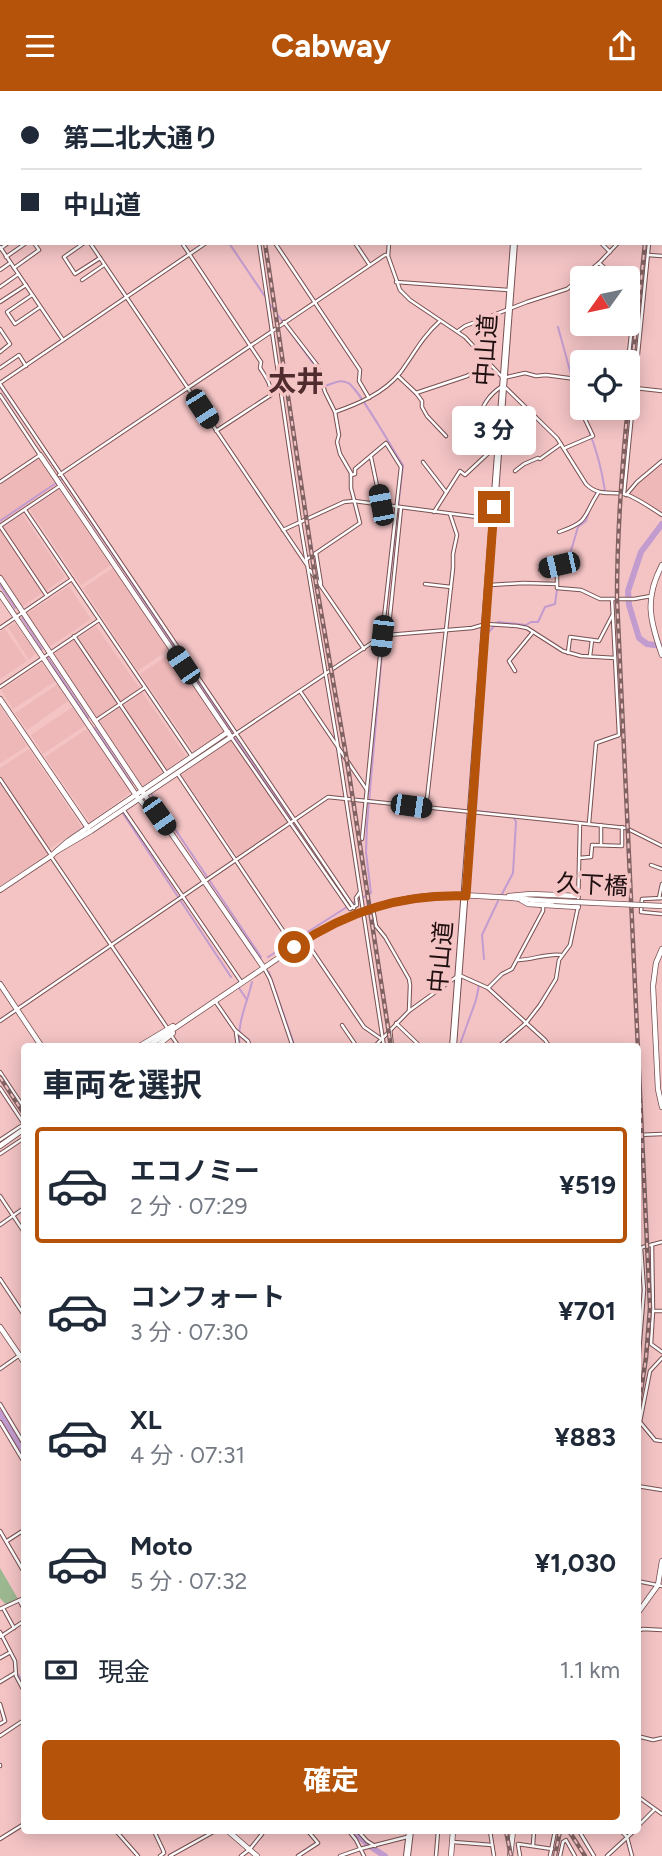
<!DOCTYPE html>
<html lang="ja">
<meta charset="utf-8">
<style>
:root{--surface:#fff;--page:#f6f6f7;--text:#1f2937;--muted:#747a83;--line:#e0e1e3;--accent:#b45309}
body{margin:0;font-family:Figtree,"Noto Sans JP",sans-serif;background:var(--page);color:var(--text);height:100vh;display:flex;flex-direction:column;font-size:26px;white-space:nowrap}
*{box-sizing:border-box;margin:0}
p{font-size:23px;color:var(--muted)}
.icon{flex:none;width:38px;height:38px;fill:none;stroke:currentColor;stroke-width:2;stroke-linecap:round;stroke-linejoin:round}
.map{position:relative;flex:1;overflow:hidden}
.sheet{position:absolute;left:21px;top:952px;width:620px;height:791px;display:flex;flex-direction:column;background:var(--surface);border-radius:7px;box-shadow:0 4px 18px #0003}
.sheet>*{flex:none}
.hud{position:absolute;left:0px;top:0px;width:663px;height:154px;box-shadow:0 4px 18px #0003;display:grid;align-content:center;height:154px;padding:0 21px;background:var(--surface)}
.needle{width:46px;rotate:237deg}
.fabs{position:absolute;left:570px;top:175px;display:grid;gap:14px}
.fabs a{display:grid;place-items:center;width:70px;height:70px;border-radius:7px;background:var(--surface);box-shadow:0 4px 18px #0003;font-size:35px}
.end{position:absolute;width:32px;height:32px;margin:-16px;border:9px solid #b45309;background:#fff;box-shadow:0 0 0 4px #fff}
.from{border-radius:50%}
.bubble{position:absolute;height:49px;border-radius:7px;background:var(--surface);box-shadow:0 4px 18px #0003;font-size:23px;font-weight:700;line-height:49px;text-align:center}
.car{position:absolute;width:21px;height:42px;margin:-21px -10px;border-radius:9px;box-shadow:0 0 5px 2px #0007;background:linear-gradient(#222 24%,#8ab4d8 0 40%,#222 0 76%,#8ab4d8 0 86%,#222 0)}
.hud b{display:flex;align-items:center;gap:24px;height:66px;font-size:26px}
.hud b+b{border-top:2px solid var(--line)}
.hud i{width:18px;height:18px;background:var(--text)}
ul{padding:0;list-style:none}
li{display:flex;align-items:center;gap:21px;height:116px;margin:0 14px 10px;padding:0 7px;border:4px solid transparent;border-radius:7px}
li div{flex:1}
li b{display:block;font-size:26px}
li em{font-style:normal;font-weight:700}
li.active{border-color:var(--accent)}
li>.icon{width:63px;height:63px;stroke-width:1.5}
h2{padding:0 21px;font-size:32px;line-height:84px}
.pay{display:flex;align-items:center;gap:18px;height:77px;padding:0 21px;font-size:26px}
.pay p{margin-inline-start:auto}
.cta{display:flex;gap:14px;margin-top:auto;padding:14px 21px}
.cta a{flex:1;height:80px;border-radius:7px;background:var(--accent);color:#fff;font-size:28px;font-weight:700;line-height:80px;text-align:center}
header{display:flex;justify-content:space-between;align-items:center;height:91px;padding:0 21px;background:var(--accent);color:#fff;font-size:32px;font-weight:700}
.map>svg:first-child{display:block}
.built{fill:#eeb7b8}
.green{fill:#9cb891}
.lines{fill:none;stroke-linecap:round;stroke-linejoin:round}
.stream{stroke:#c29bcf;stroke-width:2}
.river{stroke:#c29bcf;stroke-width:6}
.street-casing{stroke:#785051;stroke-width:4.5}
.secondary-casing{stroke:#785051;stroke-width:6}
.highway-casing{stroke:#785051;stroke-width:8}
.street{stroke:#fff;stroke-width:2.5}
.secondary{stroke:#fff;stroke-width:4.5}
.highway{stroke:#fff;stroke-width:6}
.rail-casing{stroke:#816263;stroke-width:4.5}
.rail{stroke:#f4c4c5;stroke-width:2;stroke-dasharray:5;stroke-linecap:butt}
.secondary-bridge-casing{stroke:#785051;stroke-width:6;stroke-linecap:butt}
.secondary-bridge{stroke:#fff;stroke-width:4.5}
.route{stroke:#b45309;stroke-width:9}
.labels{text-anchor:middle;stroke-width:7;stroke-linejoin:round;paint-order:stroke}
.street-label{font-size:24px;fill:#1f0f10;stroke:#f4c4c5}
.quarter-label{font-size:28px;font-weight:bold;fill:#512c2e;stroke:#f4c4c5}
</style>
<header><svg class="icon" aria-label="menu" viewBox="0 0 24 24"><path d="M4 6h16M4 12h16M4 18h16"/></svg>Cabway<svg class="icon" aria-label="share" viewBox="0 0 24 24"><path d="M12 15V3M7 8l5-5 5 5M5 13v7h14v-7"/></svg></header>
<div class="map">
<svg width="662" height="1765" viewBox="0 0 662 1765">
<rect width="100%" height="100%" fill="#f4c4c5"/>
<!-- built -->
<g class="built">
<polygon points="37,368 42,370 58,393 0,432 0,394"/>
<polygon points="662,372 662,421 629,402 638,392"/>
<polygon points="61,397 111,471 111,474 81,494 30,419"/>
<polygon points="21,424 23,424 65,486 46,500 3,436"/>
<polygon points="0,439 42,502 22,516 0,485"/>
<polygon points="113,477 115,477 169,558 138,580 83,497"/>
<polygon points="69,495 91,528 49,556 27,523"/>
<polygon points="15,532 36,562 29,569 8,536"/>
<polygon points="96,535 140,598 121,610 78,547"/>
<polygon points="5,538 27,570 0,588 0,541"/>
<polygon points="74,549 117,612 96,627 54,565 55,562"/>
<polygon points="171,562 225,640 194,661 140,583"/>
<polygon points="42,572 56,590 13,618 1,599"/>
<polygon points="58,593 68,610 27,639 15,622"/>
<polygon points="142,601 186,665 167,679 124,615"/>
<polygon points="0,615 27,655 1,672 0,672"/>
<polygon points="73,616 86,634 43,663 31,644"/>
<polygon points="119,617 163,681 144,694 142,694 99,631"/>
<polygon points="88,637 131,701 90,731 45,666"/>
<polygon points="232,647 289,732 238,766 180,682"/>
<polygon points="29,658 81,735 81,737 49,758 0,684 0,677"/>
<polygon points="0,691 47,761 47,763 0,795"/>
</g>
<!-- green -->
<polygon class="green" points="0,1477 18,1508 6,1514 0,1507"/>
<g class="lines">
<!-- stream -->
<g class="stream">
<polyline points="373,0 374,2"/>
<polyline points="106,2 107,0"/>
<polyline points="229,152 266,207"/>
<path d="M 269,212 L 315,275 L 322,296 C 331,294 339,287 348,292 C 358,296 394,361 403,374 L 384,539 L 367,734 L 366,761 L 371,802 L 351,813"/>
<polyline points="558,236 572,287"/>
<polyline points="0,296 29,338"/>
<path d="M 578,309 C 580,321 585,330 589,340 C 597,360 602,380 605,400 L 602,400"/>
<polyline points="48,366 232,642"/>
<polyline points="0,430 62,388"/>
<polyline points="560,479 563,466 568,465 570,463 578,436 586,430 590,418"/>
<polyline points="0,494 15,517"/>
<polyline points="22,527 42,558"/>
<polyline points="487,543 498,531 526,534 531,531 538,531 545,516 555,513 558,491"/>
<polyline points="487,548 476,720 513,724 516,731 513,782 502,803"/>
<polyline points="48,567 88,627"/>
<polyline points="95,637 132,693"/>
<polyline points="235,647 291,729"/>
<polyline points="150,701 261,866"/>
<polyline points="122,721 231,886"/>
<polyline points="294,734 349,815"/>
<polyline points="268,866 347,816"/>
<polyline points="484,868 482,844 498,810"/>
<polyline points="269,881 295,956"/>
<polyline points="239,897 247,909"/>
<path d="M 240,956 C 236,933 247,913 252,891"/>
<polyline points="459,956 476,909 479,894"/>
<polyline points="17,1582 24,1593"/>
</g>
<!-- river -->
<g class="river">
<polyline points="662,433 641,461 628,500 629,514 639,547 647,553 662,555"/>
<polyline points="0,1322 24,1362"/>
<path d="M 355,1740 C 363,1751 373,1758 385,1765"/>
</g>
<!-- street casing -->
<g class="street-casing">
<g id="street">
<polyline points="61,0 68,2"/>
<polyline points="200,0 201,2"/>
<polyline points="236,0 236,2"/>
<polyline points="245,0 245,2"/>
<polyline points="282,0 282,2"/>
<polyline points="303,0 303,2"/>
<polyline points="352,0 353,2"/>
<polyline points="370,0 371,2"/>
<polyline points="376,0 377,2"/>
<polyline points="403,0 405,2"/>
<polyline points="434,0 435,2"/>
<polyline points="462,0 463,2"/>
<polyline points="554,0 565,2"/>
<polyline points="92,2 92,0"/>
<polyline points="111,2 111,0"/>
<polyline points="159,2 159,0"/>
<polyline points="391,2 393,0"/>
<polyline points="497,2 497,0"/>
<polyline points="552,2 552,0"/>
<polyline points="604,2 605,0"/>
<polyline points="630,2 630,0"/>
<polyline points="656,2 656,0"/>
<polyline points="662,25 662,20"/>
<polyline points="0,36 2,35"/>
<polyline points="0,49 2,50"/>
<polyline points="0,77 2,79"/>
<polyline points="0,104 2,102"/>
<polyline points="0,129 2,128"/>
<polyline points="84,152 64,166 75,183 100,167"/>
<polyline points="90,152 307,474"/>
<path d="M 182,152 L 261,271 L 260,277 C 265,285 272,294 271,304 L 216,340"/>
<polyline points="259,152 300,431 338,656 384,956"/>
<polyline points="275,152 360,279 359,290 369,307"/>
<polyline points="355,152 369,173"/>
<polyline points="389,152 388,165 400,199 410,209 465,246 503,287 525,282 536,285 546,284 583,289"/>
<polyline points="601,152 610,161"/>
<polyline points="0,156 63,249"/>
<polyline points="0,158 8,152"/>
<polyline points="648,164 662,165"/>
<polyline points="6,166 26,152"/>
<polyline points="599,172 616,187"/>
<polyline points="14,177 39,159 34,152"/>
<polyline points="0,179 10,172"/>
<polyline points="82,189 104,174"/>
<polyline points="396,191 508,199"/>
<polyline points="0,196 17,184"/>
<polyline points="32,204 7,221 15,233 40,216"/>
<polyline points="0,211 26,194"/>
<polyline points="284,231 317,274 325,301 335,321 339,344 337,351 340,363 351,382 351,397 360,432 307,468"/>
<polyline points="0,238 10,253 0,261"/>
<polyline points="458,240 465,235 527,211 567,198 599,172 618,152"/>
<polyline points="608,271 614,267"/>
<polyline points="628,271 635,208 628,201"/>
<polyline points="0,277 19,264 26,275"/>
<polyline points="398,285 416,302 422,310 422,316 427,325 446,345"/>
<polyline points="0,292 206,152"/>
<polyline points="0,293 354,817"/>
<path d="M 506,297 L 557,347 L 586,393 C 600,407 612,399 628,404 C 640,409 651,417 662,424"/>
<polyline points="635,297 662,300"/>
<polyline points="416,302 467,285 475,280 481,291"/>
<polyline points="0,304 40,364 0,391"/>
<path d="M 335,321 C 358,313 384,302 400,282 C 414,263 422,246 440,230"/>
<path d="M 499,340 L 480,328 C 481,315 490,303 501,296"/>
<polyline points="565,357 593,345 582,322 574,288"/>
<polyline points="371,366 381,414"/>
<polyline points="423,371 446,401"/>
<polyline points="515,380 524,373 538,367 540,368 561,353"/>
<polyline points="59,384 385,164 388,164"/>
<polyline points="351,384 355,383 355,378 386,352 401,376 382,545 362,748"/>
<polyline points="624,403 649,152"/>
<polyline points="626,404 637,391 662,370"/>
<polyline points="25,419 191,664"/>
<polyline points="434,421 460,380 465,384 496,355"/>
<polyline points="0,435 47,505"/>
<polyline points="0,435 61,394"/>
<polyline points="283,439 344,411 354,410 493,428"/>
<path d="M 559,441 C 590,430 582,427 598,402"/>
<polyline points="316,462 321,493"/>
<polyline points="310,479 364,558"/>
<polyline points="540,479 559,474 557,485 557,493"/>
<polyline points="425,493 451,496"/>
<polyline points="490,494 523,492 557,493 557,497 581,499 600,508 634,508 651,505"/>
<polyline points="0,537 72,488"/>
<polyline points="388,544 472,537 486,533 517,535 527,537 563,560 581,565 615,567"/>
<polyline points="74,545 167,683"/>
<polyline points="592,549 599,550 612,525"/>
<polyline points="568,562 570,546 592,549 590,565"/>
<polyline points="515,580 509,570 533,541"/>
<polyline points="0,596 99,529"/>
<polyline points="300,600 367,699"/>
<polyline points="95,630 144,597"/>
<polyline points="177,682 294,856"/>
<polyline points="0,688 51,764"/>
<polyline points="426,717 453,477 453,463 457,444 450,423"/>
<polyline points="123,718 242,892"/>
<polyline points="589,732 596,652 619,644 612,508"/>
<polyline points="601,754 601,734"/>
<polyline points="52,767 168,938"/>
<polyline points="579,767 591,766 592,754 622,755 622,736"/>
<polyline points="651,774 662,778"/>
<polyline points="360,801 356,807 357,814 350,818 231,646 382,545 388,544 401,417"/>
<polyline points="659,807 662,793"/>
<polyline points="662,807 642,808 641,821 662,823"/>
<polyline points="373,818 376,835 385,846 409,888 410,894 409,920"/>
<polyline points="305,849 364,936 380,947"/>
<path d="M 518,869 C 532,869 547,862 561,864"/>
<polyline points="264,877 270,888 293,956"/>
<polyline points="488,897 502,883 512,878 543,820 543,815"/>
<polyline points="215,910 235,939 248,950 250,956"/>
<polyline points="0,930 328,706 626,737 662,755"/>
<polyline points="396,932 421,956"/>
<polyline points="342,934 357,956"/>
<polyline points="390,938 392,956"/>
<polyline points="236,941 238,956"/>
<polyline points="171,944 179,956"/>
<polyline points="374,956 409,920 459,884 488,897 545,949 550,956"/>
<polyline points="498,956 526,932 540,914 556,888 559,869 570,854 578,816 580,732"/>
<polyline points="0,981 24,1017"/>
<polyline points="0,997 24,1033"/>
<polyline points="637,1044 662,1043"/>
<polyline points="0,1049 24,1033"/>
<polyline points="0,1063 24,1047"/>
<polyline points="0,1105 24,1141"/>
<polyline points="0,1134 24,1117"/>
<polyline points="652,1154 653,1220 651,1253 662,1261"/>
<polyline points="637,1160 643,1156 662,1151"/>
<polyline points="0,1188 24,1224"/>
<polyline points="653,1220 662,1220"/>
<polyline points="0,1278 24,1261"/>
<polyline points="637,1286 644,1199 641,1157"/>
<polyline points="0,1313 24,1353"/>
<polyline points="0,1331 24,1371"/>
<polyline points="640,1331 655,1349 662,1350"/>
<polyline points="637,1346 650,1280 662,1267"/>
<polyline points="637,1395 662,1399"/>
<polyline points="0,1440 24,1481"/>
<polyline points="7,1450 24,1439"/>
<polyline points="637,1490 662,1495"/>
<polyline points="19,1509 24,1518"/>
<polyline points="3,1517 14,1537"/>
<polyline points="0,1518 24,1507"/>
<polyline points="637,1540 643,1538 662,1539"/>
<polyline points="0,1541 15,1570 16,1585 24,1600"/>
<polyline points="0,1546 24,1530"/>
<polyline points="0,1567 9,1562"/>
<polyline points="0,1591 15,1582"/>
<polyline points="637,1609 637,1620"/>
<polyline points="0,1613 5,1630 0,1633"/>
<polyline points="0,1645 24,1629"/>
<polyline points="637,1645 653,1649 662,1647"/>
<polyline points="0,1674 0,1675"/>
<polyline points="637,1705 662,1723"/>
<polyline points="637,1736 654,1719"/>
<polyline points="116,1740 138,1765"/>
<polyline points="154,1740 163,1759 164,1762 160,1765"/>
<polyline points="349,1740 356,1749 364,1765"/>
<polyline points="358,1740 367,1750 375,1755"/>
<polyline points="490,1740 494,1765"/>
<polyline points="579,1740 594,1765"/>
<polyline points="621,1740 627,1746 632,1765"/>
<polyline points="0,1748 24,1733"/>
<polyline points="453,1751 492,1754"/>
<polyline points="533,1754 534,1740"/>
<polyline points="170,1765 215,1740"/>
<polyline points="241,1765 250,1758 262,1743"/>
<polyline points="298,1765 318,1752 308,1740"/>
<polyline points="340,1765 360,1758 407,1746"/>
<polyline points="436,1765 438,1740"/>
<polyline points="520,1765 518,1753 552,1758"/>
<polyline points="550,1765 555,1740"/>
<polyline points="560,1765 563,1751 566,1749 575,1765"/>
<polyline points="607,1765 634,1740"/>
</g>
</g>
<!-- secondary casing -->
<g class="secondary-casing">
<g id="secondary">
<polyline points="116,0 123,2"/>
<polyline points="329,0 329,2"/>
<polyline points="30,2 33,0"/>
<polyline points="0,16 2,15"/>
<polyline points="40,364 231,646 91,740 57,760"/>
<path d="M 662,474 C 644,508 650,530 662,564"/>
<polyline points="0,487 142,700 264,877"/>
<polyline points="0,503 138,707 164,736"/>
<polyline points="0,608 88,737"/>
<polyline points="0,799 51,765 68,750 228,641"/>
<polyline points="509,805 531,803 578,805"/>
<polyline points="521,809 528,813 578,816"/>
<polyline points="662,858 656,872 653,895 658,998 662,1016"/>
<polyline points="0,893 42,956"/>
<polyline points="138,956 173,935"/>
<path d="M 147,956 L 305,849 C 346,823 392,806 441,804 C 479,803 517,808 554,810"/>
<polyline points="156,956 173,942"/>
<polyline points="0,1055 24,1038"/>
<polyline points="0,1236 24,1271"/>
<polyline points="637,1523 658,1494 662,1470"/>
<polyline points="228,1740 257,1765"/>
<polyline points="451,1765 453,1740"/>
<polyline points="510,1765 513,1740"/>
</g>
</g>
<!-- highway casing -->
<g class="highway-casing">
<g id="highway">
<polyline points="524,2 524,0"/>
<polyline points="453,956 514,152"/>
<polyline points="407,1765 410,1740"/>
</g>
</g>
<!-- street -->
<use href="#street" class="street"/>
<!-- secondary -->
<use href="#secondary" class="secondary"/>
<!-- highway -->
<use href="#highway" class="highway"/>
<!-- rail casing -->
<g class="rail-casing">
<g id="rail">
<polyline points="239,0 240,2"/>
<polyline points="661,2 661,0"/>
<polyline points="265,152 316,492 347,670 391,956"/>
<polyline points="0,986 24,1023"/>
<path d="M 637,1326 L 646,1267 L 650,1217 L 617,508 C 617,389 633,271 645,152"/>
<polyline points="506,1740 511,1765"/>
<polyline points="569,1740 585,1765"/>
<polyline points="555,1765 560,1740"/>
</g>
</g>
<!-- rail -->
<use href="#rail" class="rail"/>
<!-- secondary-bridge casing -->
<g class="secondary-bridge-casing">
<polyline id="secondary-bridge" points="554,810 662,815"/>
</g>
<!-- secondary-bridge -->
<use href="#secondary-bridge" class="secondary-bridge"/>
</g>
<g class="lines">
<!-- route -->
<path class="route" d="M 294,856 C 348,820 401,803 466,805 L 494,416"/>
</g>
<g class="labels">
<!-- street labels -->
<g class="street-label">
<text transform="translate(486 259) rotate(-86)" y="8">中山道</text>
<text transform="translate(592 794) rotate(3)" y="8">久下橋</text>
<text transform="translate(441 866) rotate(-85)" y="8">中山道</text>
</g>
<!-- quarter labels -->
<g class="quarter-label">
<text x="296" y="300">太井</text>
</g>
</g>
</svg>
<div class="fabs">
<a><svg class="needle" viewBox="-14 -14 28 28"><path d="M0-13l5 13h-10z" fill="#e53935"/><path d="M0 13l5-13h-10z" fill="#747a83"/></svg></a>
<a><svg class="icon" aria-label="locate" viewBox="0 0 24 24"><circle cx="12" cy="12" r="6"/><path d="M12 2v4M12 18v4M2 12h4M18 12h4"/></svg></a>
</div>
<i class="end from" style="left:294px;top:856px"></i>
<i class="end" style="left:494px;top:416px"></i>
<div class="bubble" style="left:452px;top:315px;width:84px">3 分</div>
<i class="car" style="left:202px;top:318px;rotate:147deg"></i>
<i class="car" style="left:381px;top:414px;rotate:349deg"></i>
<i class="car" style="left:559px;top:474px;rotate:257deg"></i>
<i class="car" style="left:382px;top:545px;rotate:186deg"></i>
<i class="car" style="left:183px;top:574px;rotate:326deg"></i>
<i class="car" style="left:411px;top:715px;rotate:98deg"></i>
<i class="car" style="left:159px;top:725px;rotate:145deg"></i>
<div class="hud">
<b><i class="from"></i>第二北大通り</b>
<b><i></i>中山道</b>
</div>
<section class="sheet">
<h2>車両を選択</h2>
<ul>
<li class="active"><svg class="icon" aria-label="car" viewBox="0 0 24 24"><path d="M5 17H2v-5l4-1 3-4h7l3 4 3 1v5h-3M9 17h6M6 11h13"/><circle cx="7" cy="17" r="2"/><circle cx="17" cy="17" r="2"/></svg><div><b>エコノミー</b><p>2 分 · 07:29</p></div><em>¥519</em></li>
<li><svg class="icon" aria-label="car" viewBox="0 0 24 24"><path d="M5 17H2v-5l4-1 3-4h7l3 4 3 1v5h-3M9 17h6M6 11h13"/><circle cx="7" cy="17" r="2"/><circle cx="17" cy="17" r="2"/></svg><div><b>コンフォート</b><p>3 分 · 07:30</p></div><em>¥701</em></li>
<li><svg class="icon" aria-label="car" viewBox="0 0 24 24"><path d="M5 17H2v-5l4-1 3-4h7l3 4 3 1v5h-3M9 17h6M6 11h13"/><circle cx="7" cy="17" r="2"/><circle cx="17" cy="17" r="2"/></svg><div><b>XL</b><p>4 分 · 07:31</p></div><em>¥883</em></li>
<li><svg class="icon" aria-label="car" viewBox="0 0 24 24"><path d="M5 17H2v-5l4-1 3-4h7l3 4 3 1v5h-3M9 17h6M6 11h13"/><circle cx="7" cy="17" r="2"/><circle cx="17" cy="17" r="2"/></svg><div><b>Moto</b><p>5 分 · 07:32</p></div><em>¥1,030</em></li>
</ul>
<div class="pay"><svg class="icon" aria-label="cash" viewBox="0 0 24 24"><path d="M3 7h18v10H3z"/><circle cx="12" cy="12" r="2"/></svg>現金<p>1.1 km</p></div>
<div class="cta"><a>確定</a></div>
</section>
</div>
